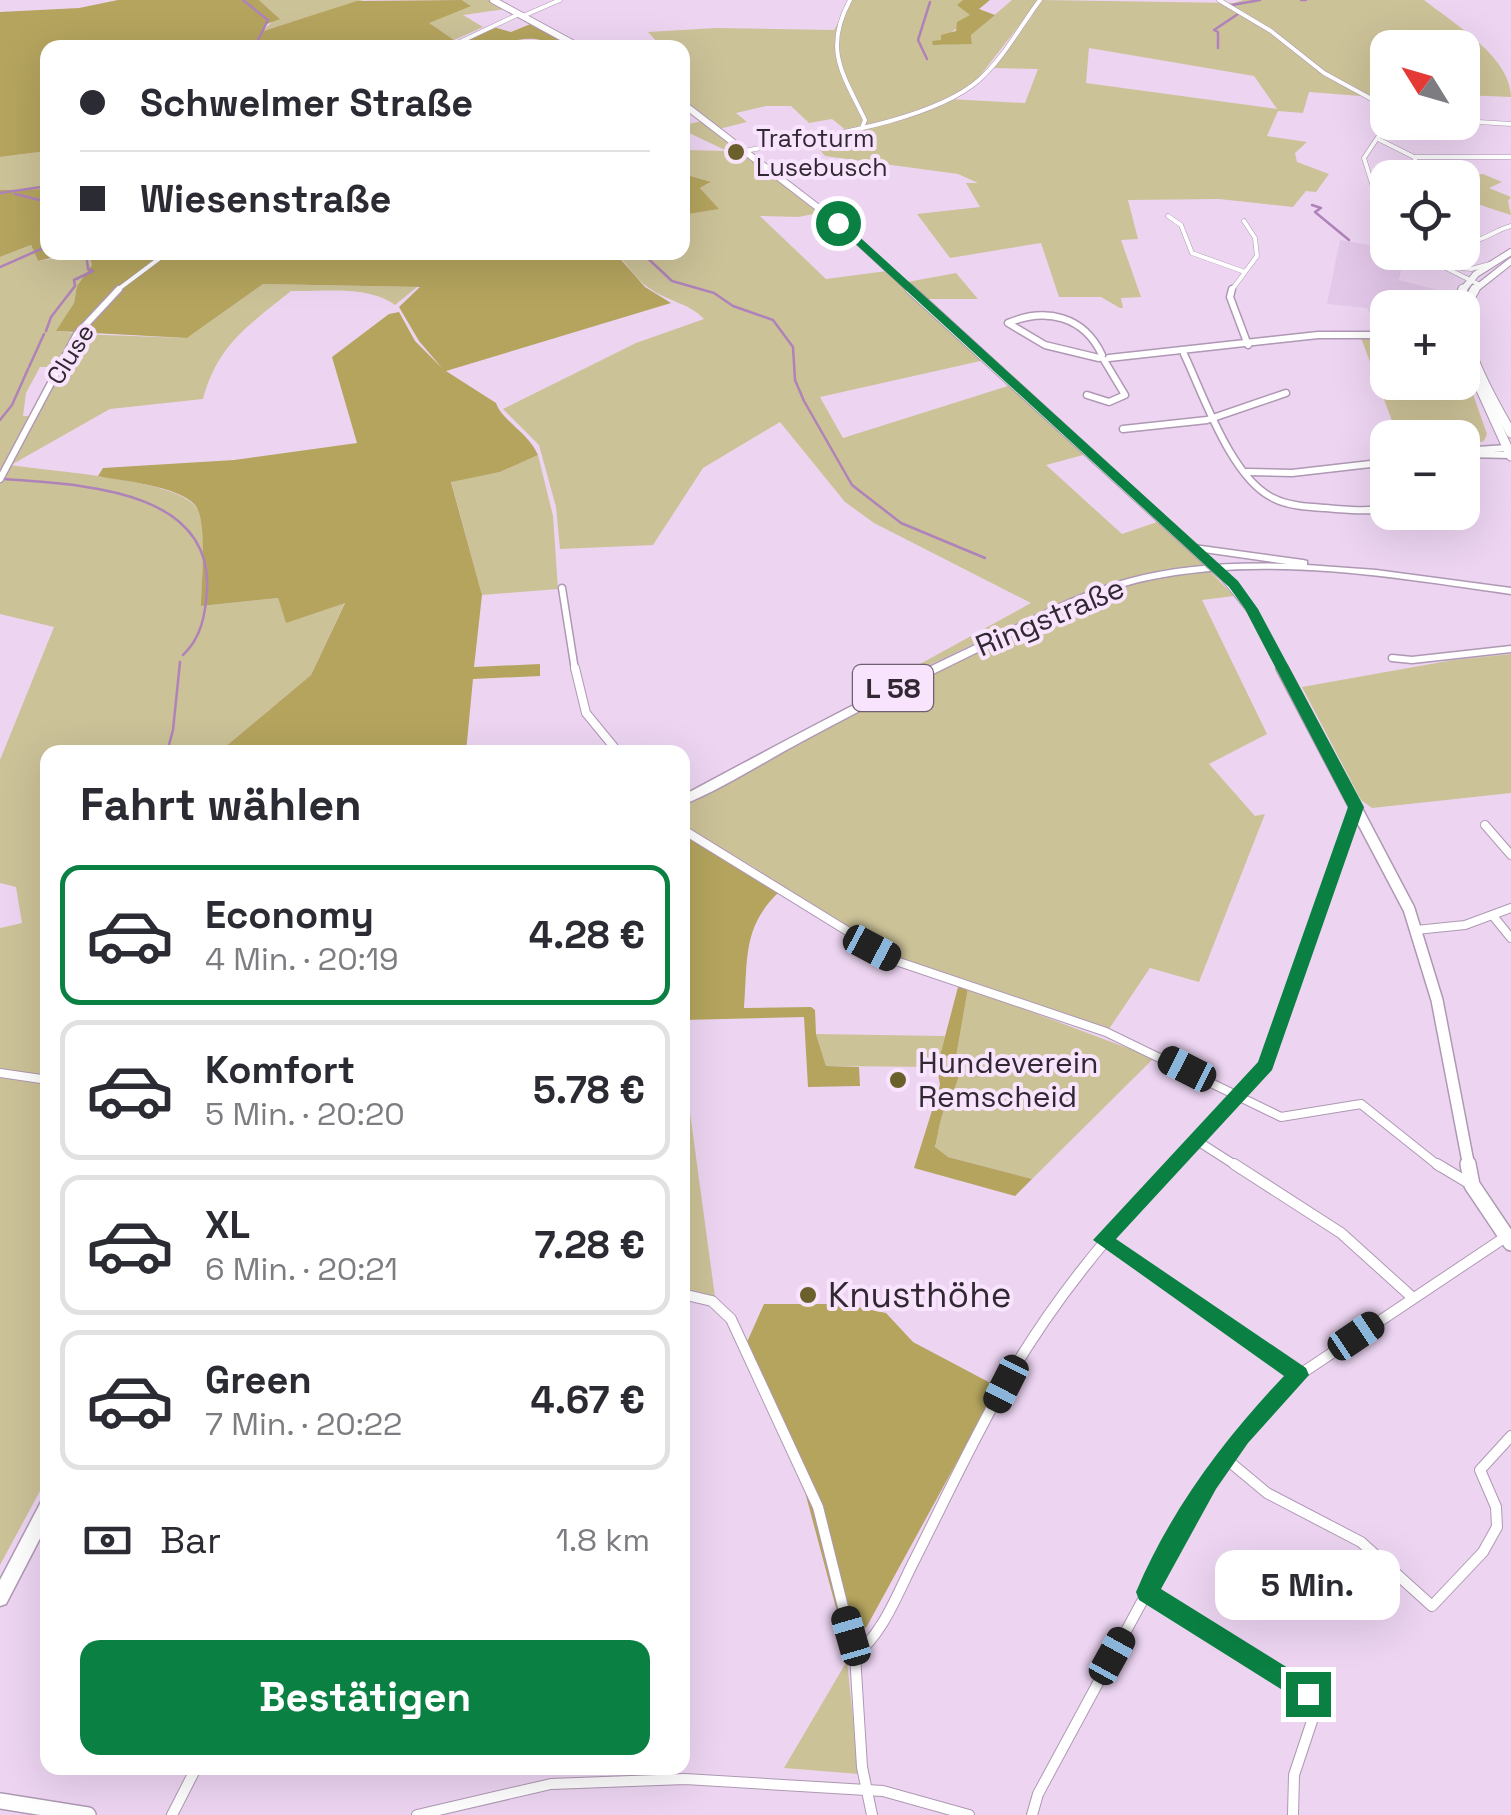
<!DOCTYPE html>
<html lang="de">
<meta charset="utf-8">
<style>
:root{--surface:#fff;--page:#f2f2f3;--text:#2b2b33;--muted:#7c7c81;--line:#e1e1e2;--accent:#0b8043}
body{margin:0;font-family:"Space Grotesk",sans-serif;background:var(--page);color:var(--text);height:100vh;display:flex;flex-direction:column;font-size:38px;white-space:nowrap}
*{box-sizing:border-box;margin:0}
p{font-size:32px;color:var(--muted)}
.icon{flex:none;width:55px;height:55px;fill:none;stroke:currentColor;stroke-width:2;stroke-linecap:round;stroke-linejoin:round}
.map{position:relative;flex:1;overflow:hidden}
.drawer{position:absolute;left:40px;top:745px;width:650px;height:1030px;display:flex;flex-direction:column;background:var(--surface);border-radius:20px;box-shadow:0 10px 40px #0002}
.drawer>*{flex:none}
.hud{position:absolute;left:40px;top:40px;width:650px;height:220px;border-radius:20px;box-shadow:0 10px 40px #0002;display:grid;align-content:center;height:220px;padding:0 40px;background:var(--surface)}
.needle{width:65px;rotate:307deg}
.controls{position:absolute;left:1370px;top:30px;display:grid;gap:20px}
.controls a{display:grid;place-items:center;width:110px;height:110px;border-radius:20px;background:var(--surface);box-shadow:0 10px 40px #0002;font-size:50px}
.end{position:absolute;width:45px;height:45px;margin:-22px;border:12px solid #0b8043;background:#fff;box-shadow:0 0 0 5px #fff}
.from{border-radius:50%}
.bubble{position:absolute;height:70px;border-radius:20px;background:var(--surface);box-shadow:0 10px 40px #0002;font-size:32px;font-weight:800;line-height:70px;text-align:center}
.car{position:absolute;width:30px;height:60px;margin:-30px -15px;border-radius:12px;box-shadow:0 0 8px 2px #0007;background:linear-gradient(#222 24%,#8ab4d8 0 40%,#222 0 76%,#8ab4d8 0 86%,#222 0)}
.hud b{display:flex;align-items:center;gap:35px;height:95px;font-size:38px}
.hud b+b{border-top:2px solid var(--line)}
.hud i{width:25px;height:25px;background:var(--text)}
ul{padding:0;list-style:none}
li{display:flex;align-items:center;gap:30px;height:140px;margin:0 20px 15px;padding:0 20px;border:5px solid var(--line);border-radius:20px}
li div{flex:1}
li b{display:block;font-size:38px}
li em{font-style:normal;font-weight:800}
li.selected{border-color:var(--accent)}
li>.icon{width:90px;height:90px;stroke-width:1.5}
h2{padding:0 40px;font-size:45px;line-height:120px}
.pay{display:flex;align-items:center;gap:25px;height:110px;padding:0 40px;font-size:38px}
.pay p{margin-inline-start:auto}
.cta{display:flex;gap:20px;margin-top:auto;padding:20px 40px}
.cta a{flex:1;height:115px;border-radius:20px;background:var(--accent);color:#fff;font-size:40px;font-weight:800;line-height:115px;text-align:center}
.map>svg:first-child{display:block}
.built{fill:#e4c8ea}
.green{fill:#ccc298;fill-rule:evenodd}
.forest{fill:#b4a45e}
.lines{fill:none;stroke-linecap:round;stroke-linejoin:round}
.stream{stroke:#af83b9;stroke-width:2.5}
.street-far3-casing{stroke:#af98b4;stroke-width:5}
.street-far2-casing{stroke:#af98b4;stroke-width:9}
.street-far1-casing{stroke:#af98b4;stroke-width:10}
.street-casing{stroke:#af98b4;stroke-width:12}
.secondary-far3-casing{stroke:#af98b4;stroke-width:8}
.secondary-far2-casing{stroke:#af98b4;stroke-width:11}
.secondary-far1-casing{stroke:#af98b4;stroke-width:14}
.secondary-casing{stroke:#af98b4;stroke-width:18}
.primary-casing{stroke:#af98b4;stroke-width:3}
.street-far3{stroke:#fff;stroke-width:4}
.street-far2{stroke:#fff;stroke-width:6}
.street-far1{stroke:#fff;stroke-width:8}
.street{stroke:#fff;stroke-width:10}
.secondary-far3{stroke:#fff;stroke-width:6}
.secondary-far2{stroke:#fff;stroke-width:9}
.secondary-far1{stroke:#fff;stroke-width:11}
.secondary{stroke:#fff;stroke-width:15}
.primary{fill:#fff;fill-rule:evenodd}
.secondary-bridge-casing{stroke:#af98b4;stroke-width:11;stroke-linecap:butt}
.secondary-bridge{stroke:#fff;stroke-width:9}
.route{fill:#0b8043}
.poi-dot{fill:#6b5f2c;stroke:#f8e4fc;stroke-width:4}
.labels{text-anchor:middle;stroke-width:8;stroke-linejoin:round;paint-order:stroke}
.far-poi-label{font-size:25px;fill:#312833;stroke:#f8e4fc;text-anchor:start}
.far-street-label{font-size:25px;fill:#312833;stroke:#f8e4fc}
.shield{fill:#f8e4fc;stroke:#6d606f;stroke-width:2.5}
.shield-label{font-size:28px;font-weight:bold;fill:#312833}
.street-label{font-size:30px;fill:#312833;stroke:#f8e4fc}
.poi-label{font-size:30px;fill:#312833;stroke:#f8e4fc;text-anchor:start}
.near-poi-label{font-size:35px;fill:#312833;stroke:#f8e4fc;text-anchor:start}
</style>
<div class="map">
<svg width="1511" height="1815" viewBox="0 0 1511 1815">
<rect width="100%" height="100%" fill="#edd5f2"/>
<!-- built -->
<polygon class="built" points="1340,240 1387,248 1388,252 1404,256 1399,280 1445,292 1444,307 1388,308 1387,333 1381,332 1367,308 1327,304"/>
<!-- green -->
<g class="green">
<polygon points="259,0 363,0 262,31 278,17"/>
<polygon points="462,0 490,0 506,9 463,15 483,27 454,40 428,23 470,5"/>
<path d="M 851,0 L 966,0 L 972,15 L 937,45 L 972,43 L 971,35 L 1012,0 L 1039,0 L 976,81 L 949,99 L 1025,103 L 1038,69 L 989,68 L 1030,19 L 1041,0 L 1234,3 L 1243,0 L 1424,0 C 1453,23 1511,57 1511,97 L 1463,95 L 1462,48 L 1388,48 L 1387,98 L 1309,92 L 1303,113 L 1278,111 L 1267,136 L 1307,142 L 1295,153 L 1297,162 L 1329,174 L 1316,192 L 1306,191 L 1293,207 L 1219,199 L 1128,200 L 1138,239 L 1121,240 L 1141,297 L 1121,298 L 1123,308 L 1120,308 L 1101,297 L 1059,297 L 1041,243 L 950,258 L 917,214 L 980,207 L 966,183 L 978,183 L 958,174 L 825,156 L 812,141 L 847,131 L 832,119 L 809,123 L 791,106 L 766,106 L 736,113 L 747,122 L 719,129 L 683,102 L 682,48 L 643,48 L 659,44 L 648,32 L 716,28 L 834,30 ZM 1089,48 L 1254,76 L 1277,109 L 1086,83 Z"/>
<path d="M 703,121 L 822,212 L 799,217 L 760,216 L 826,279 L 887,271 L 985,360 L 820,397 L 843,438 L 1011,385 L 1087,454 L 1046,465 L 1122,534 L 1160,521 L 1208,568 C 1104,573 1018,624 925,667 L 920,664 L 1031,603 L 874,523 L 845,502 L 780,422 L 703,468 L 653,545 L 560,549 L 556,507 L 539,445 L 503,409 L 636,343 L 704,319 C 689,303 667,301 649,288 C 634,278 628,264 615,253 L 682,252 L 683,215 L 718,209 L 700,188 L 710,183 L 683,174 L 683,150 L 727,151 L 683,130 L 683,125 Z"/>
<polygon points="47,151 47,189 0,190 0,157"/>
<polygon points="1483,174 1502,182 1489,188 1511,197 1508,201 1511,215 1465,200 1473,196 1463,185 1462,178 1457,177"/>
<polygon points="31,245 38,261 88,253 92,265 77,286 74,303 57,331 75,333 60,367 40,367 26,393 23,416 29,416 0,475 0,257"/>
<polygon points="956,273 978,299 925,299 907,282"/>
<path d="M 263,284 L 417,287 L 395,305 C 367,285 324,292 291,291 C 248,326 218,344 203,399 L 110,409 L 11,465 C 47,471 177,479 196,507 C 208,525 201,583 201,606 L 278,598 L 286,622 L 345,602 L 311,675 L 225,747 L 278,752 L 48,752 L 47,1077 L 0,1070 L 0,928 L 22,923 L 16,887 L 0,883 L 0,760 L 54,627 L 0,614 L 0,484 L 79,334 L 187,338 Z"/>
<polygon points="1360,335 1387,338 1388,382 1462,382 1463,366 1487,434 1484,441 1463,447 1462,438 1398,437"/>
<polygon points="538,455 553,516 558,589 482,595 451,481 500,472"/>
<polygon points="1210,571 1234,596 1202,600 1267,734 1209,764 1255,816 1265,814 1199,982 1150,968 1109,1029 903,961 819,915 755,868 683,826 683,805 925,675 1107,591 1152,579"/>
<polygon points="1511,654 1511,793 1372,808 1361,800 1302,687 1453,660"/>
<path d="M 968,988 L 1154,1058 L 1032,1179 L 948,1157 L 935,1148 C 938,1136 939,1124 943,1113 C 949,1093 966,1080 956,1057 Z"/>
<polygon points="816,1034 945,1036 937,1067 826,1066"/>
<polygon points="683,1061 715,1297 683,1288"/>
<polygon points="0,1074 48,1081 47,1478 0,1565"/>
<polygon points="847,1661 859,1774 784,1768"/>
</g>
<!-- forest -->
<g class="forest">
<polygon points="118,0 259,0 280,19 267,24 263,31 357,1 462,0 471,6 429,23 454,40 446,47 48,48 47,151 0,157 0,12 79,8"/>
<polygon points="963,0 990,0 979,9 995,15 971,35 972,44 933,45 932,41 941,40 941,35 956,31 957,22 970,15 957,5"/>
<path d="M 533,23 L 578,47 L 549,47 L 553,46 C 531,32 514,42 491,47 C 478,50 462,47 449,48 L 490,26 L 511,32 Z"/>
<polygon points="683,174 711,182 700,188 719,209 683,215"/>
<polygon points="47,189 48,252 72,253 38,261 31,245 0,257 0,190"/>
<path d="M 88,252 L 615,253 L 645,287 L 671,303 L 446,371 L 496,403 C 503,422 528,432 538,455 L 500,472 L 451,482 L 482,595 L 474,667 L 540,664 L 540,676 L 473,679 L 466,752 L 278,752 L 225,747 L 311,675 L 345,603 L 286,623 L 278,598 L 201,606 C 201,585 208,521 195,505 C 179,486 122,481 98,476 L 103,468 L 234,460 L 357,443 L 332,357 L 389,314 L 399,312 L 415,341 L 442,368 L 419,341 L 399,307 L 420,287 L 263,284 L 187,338 L 56,331 L 74,303 L 77,286 L 92,265 Z"/>
<path d="M 682,832 L 779,892 C 742,927 748,960 744,1008 L 811,1007 L 815,1010 L 816,1034 L 826,1066 L 859,1067 L 860,1086 L 808,1087 L 804,1017 L 683,1020 Z"/>
<path d="M 958,987 L 968,988 L 956,1057 C 966,1080 949,1093 943,1113 C 939,1124 938,1136 935,1147 L 948,1157 L 1032,1179 L 1015,1196 L 914,1168 L 940,1085 L 937,1067 Z"/>
<polygon points="764,1304 842,1304 886,1313 913,1342 998,1387 867,1626 847,1649 801,1477 747,1342"/>
</g>
<g class="lines">
<!-- stream -->
<g class="stream">
<polyline points="243,0 268,20 254,48"/>
<polyline points="1301,0 1306,0"/>
<polyline points="1232,5 1260,0"/>
<polyline points="1218,48 1218,32 1214,30 1238,14"/>
<polyline points="927,59 918,40 930,2"/>
<polyline points="0,193 48,186"/>
<polyline points="15,194 48,202"/>
<polyline points="1312,205 1321,208 1315,212 1349,240"/>
<polyline points="641,252 672,281 714,293 733,306 773,320 793,347 795,380 804,401 852,485 901,523 985,558"/>
<polyline points="0,267 48,246"/>
<polyline points="46,331 51,317 75,286 74,280 93,271 88,269 86,252"/>
<polyline points="29,367 44,334"/>
<polyline points="0,420 12,405 28,369"/>
<path d="M 4,479 C 80,485 214,488 207,592 C 205,616 201,638 183,655"/>
<polyline points="167,752 173,730 180,662"/>
</g>
<!-- street-far3 casing -->
<g class="street-far3-casing">
<g id="street-far3">
<path d="M 850,0 C 823,50 843,74 865,120 L 862,128"/>
<polyline points="1219,0 1271,31 1324,73 1388,108"/>
<polyline points="523,16 560,0"/>
<polyline points="447,48 519,14"/>
<polyline points="1462,121 1511,124"/>
<polyline points="1378,139 1414,157 1424,178"/>
<path d="M 745,151 C 810,138 930,123 979,80 C 1003,59 1021,25 1040,0"/>
<polyline points="1414,157 1511,157"/>
<polyline points="1168,216 1181,225 1192,253 1245,272"/>
<polyline points="1388,235 1364,158 1380,134 1399,122"/>
<path d="M 1462,242 C 1490,240 1489,232 1511,226"/>
<polyline points="1414,252 1478,284"/>
<polyline points="1446,266 1471,269 1490,264"/>
<polyline points="116,291 168,252"/>
<polyline points="1231,291 1257,256 1255,238 1244,221"/>
</g>
</g>
<!-- street-far2 casing -->
<g class="street-far2-casing">
<g id="street-far2">
<polyline points="1232,289 1230,297 1248,345"/>
<path d="M 1184,354 C 1203,394 1231,478 1273,498 C 1288,506 1309,507 1326,508 C 1347,510 1368,512 1388,508"/>
<path d="M 1099,358 L 1045,345 L 1008,323 C 1046,307 1084,316 1102,355"/>
<polyline points="1109,358 1318,335 1388,335"/>
<polyline points="1087,395 1109,402 1125,395 1104,360"/>
<polyline points="1123,429 1207,420 1286,393"/>
<polyline points="1477,450 1507,448"/>
<polyline points="1462,454 1511,455"/>
<polyline points="1382,465 1388,480"/>
<polyline points="1247,472 1292,473 1388,462"/>
<polyline points="0,479 77,334 119,289"/>
<polyline points="562,588 575,670"/>
<polyline points="1392,658 1412,660 1511,649"/>
</g>
</g>
<!-- street-far1 casing -->
<g class="street-far1-casing">
<g id="street-far1">
<polyline points="575,668 586,713 618,752"/>
<polyline points="1485,825 1511,855"/>
<polyline points="682,829 896,961 1106,1032 1281,1117 1361,1104 1440,1167"/>
<polyline points="1494,917 1511,938"/>
<polyline points="1416,930 1465,925 1511,908"/>
<polyline points="0,1073 48,1080"/>
<polyline points="1196,1140 1238,1167"/>
<polyline points="1171,1167 1266,1065 1356,807"/>
</g>
</g>
<!-- street casing -->
<g class="street-casing">
<g id="street">
<polyline points="1234,1164 1341,1233 1413,1298"/>
<polyline points="1437,1164 1472,1185"/>
<polyline points="1103,1240 1299,1375"/>
<polyline points="682,1294 712,1301 731,1319 818,1507 855,1655 862,1767 872,1815"/>
<polyline points="1225,1458 1267,1493 1361,1542 1432,1606 1483,1552 1497,1527 1496,1507 1480,1470 1511,1436"/>
<polyline points="1147,1592 1315,1700 1315,1712 1294,1775 1293,1815"/>
<path d="M 855,1655 C 882,1635 897,1595 912,1565 C 943,1504 972,1441 1006,1382 C 1053,1300 1110,1232 1174,1164"/>
<polyline points="172,1815 196,1768"/>
<polyline points="417,1815 551,1784 685,1779 883,1791 969,1815"/>
<polyline points="1032,1815 1038,1794 1186,1520 1240,1436 1299,1375 1507,1236"/>
</g>
</g>
<!-- secondary-far3 casing -->
<g class="secondary-far3-casing">
<g id="secondary-far3">
<polyline points="493,0 581,48"/>
<polyline points="682,103 838,223 912,291"/>
<polyline points="1462,291 1476,274 1511,252"/>
<polyline points="1473,291 1511,261"/>
</g>
</g>
<!-- secondary-far2 casing -->
<g class="secondary-far2-casing">
<g id="secondary-far2">
<polyline points="910,289 1205,559"/>
<path d="M 1475,289 C 1447,331 1491,395 1511,433"/>
<polyline points="1455,308 1463,289"/>
<polyline points="1462,348 1511,456"/>
<polyline points="1226,578 1251,609 1283,670"/>
</g>
</g>
<!-- secondary-far1 casing -->
<g class="secondary-far1-casing">
<polyline id="secondary-far1" points="1282,668 1409,909 1437,1000 1469,1167"/>
</g>
<!-- secondary casing -->
<g class="secondary-casing">
<g id="secondary">
<polyline points="1468,1164 1472,1185 1511,1243"/>
<polyline points="0,1801 88,1815"/>
</g>
</g>
<!-- primary casing -->
<g class="primary-casing">
<g id="primary">
<path d="M 1194,545 L 1303,560 L 1307,561 L 1307,565 L 1376,570 L 1511,588 L 1511,594 C 1392,577 1267,555 1148,580 C 1103,589 1062,612 1021,631 C 948,666 875,702 803,741 C 765,761 723,789 682,805 L 682,796 C 783,742 884,687 988,639 C 1033,617 1079,592 1128,579 C 1179,565 1234,562 1287,564 L 1190,550 L 1190,546 Z"/>
<polygon points="48,1497 48,1523 6,1604 0,1606 0,1580 42,1500"/>
</g>
</g>
<!-- street-far3 -->
<use href="#street-far3" class="street-far3"/>
<!-- street-far2 -->
<use href="#street-far2" class="street-far2"/>
<!-- street-far1 -->
<use href="#street-far1" class="street-far1"/>
<!-- street -->
<use href="#street" class="street"/>
<!-- secondary-far3 -->
<use href="#secondary-far3" class="secondary-far3"/>
<!-- secondary-far2 -->
<use href="#secondary-far2" class="secondary-far2"/>
<!-- secondary-far1 -->
<use href="#secondary-far1" class="secondary-far1"/>
<!-- secondary -->
<use href="#secondary" class="secondary"/>
<!-- primary -->
<use href="#primary" class="primary"/>
<!-- secondary-bridge casing -->
<g class="secondary-bridge-casing">
<polyline id="secondary-bridge" points="1205,559 1226,578"/>
</g>
<!-- secondary-bridge -->
<use href="#secondary-bridge" class="secondary-bridge"/>
</g>
<!-- route -->
<path class="route" d="M 835,221 L 842,221 L 1238,581 L 1258,609 L 1364,807 L 1272,1070 L 1116,1239 L 1306,1368 L 1309,1375 L 1248,1443 L 1216,1489 L 1161,1589 L 1317,1686 L 1320,1694 L 1317,1703 L 1308,1706 L 1139,1600 L 1136,1592 C 1170,1511 1224,1439 1284,1376 L 1093,1240 L 1258,1062 L 1348,807 L 1245,609 L 1229,587 L 835,225 Z"/>
<!-- markers -->
<g class="poi-dot">
<circle cx="736" cy="152" r="10"/>
<circle cx="898" cy="1080" r="10"/>
<circle cx="808" cy="1295" r="10"/>
</g>
<g class="labels">
<!-- far-poi labels -->
<g class="far-poi-label">
<text x="756" y="147">Trafoturm<tspan x="756" dy="29">Lusebusch</tspan></text>
</g>
<!-- far-street labels -->
<g class="far-street-label">
<text transform="translate(70 354) rotate(-58)" y="9">Cluse</text>
</g>
<!-- shield labels -->
<rect class="shield" x="853" y="665" width="80" height="46" rx="8"/>
<g class="shield-label">
<text x="893" y="698">L 58</text>
</g>
<!-- street labels -->
<g class="street-label">
<text transform="translate(1050 617) rotate(-23)" y="10">Ringstraße</text>
</g>
<!-- poi labels -->
<g class="poi-label">
<text x="918" y="1073">Hundeverein<tspan x="918" dy="34">Remscheid</tspan></text>
</g>
<!-- near-poi labels -->
<g class="near-poi-label">
<text x="828" y="1307">Knusthöhe</text>
</g>
</g>
</svg>
<div class="controls">
<a><svg class="needle" viewBox="-14 -14 28 28"><path d="M0-13l5 13h-10z" fill="#e53935"/><path d="M0 13l5-13h-10z" fill="#7c7c81"/></svg></a>
<a><svg class="icon" aria-label="locate" viewBox="0 0 24 24"><circle cx="12" cy="12" r="6"/><path d="M12 2v4M12 18v4M2 12h4M18 12h4"/></svg></a>
<a>+</a>
<a>−</a>
</div>
<i class="end from" style="left:838px;top:223px"></i>
<i class="end" style="left:1308px;top:1694px"></i>
<div class="bubble" style="left:1215px;top:1550px;width:185px">5 Min.</div>
<i class="car" style="left:872px;top:948px;rotate:118deg"></i>
<i class="car" style="left:1187px;top:1069px;rotate:297deg"></i>
<i class="car" style="left:1356px;top:1336px;rotate:56deg"></i>
<i class="car" style="left:1006px;top:1384px;rotate:207deg"></i>
<i class="car" style="left:851px;top:1636px;rotate:344deg"></i>
<i class="car" style="left:1112px;top:1656px;rotate:29deg"></i>
<div class="hud">
<b><i class="from"></i>Schwelmer Straße</b>
<b><i></i>Wiesenstraße</b>
</div>
<section class="drawer">
<h2>Fahrt wählen</h2>
<ul>
<li class="selected"><svg class="icon" aria-label="car" viewBox="0 0 24 24"><path d="M5 17H2v-5l4-1 3-4h7l3 4 3 1v5h-3M9 17h6M6 11h13"/><circle cx="7" cy="17" r="2"/><circle cx="17" cy="17" r="2"/></svg><div><b>Economy</b><p>4 Min. · 20:19</p></div><em>4.28 €</em></li>
<li><svg class="icon" aria-label="car" viewBox="0 0 24 24"><path d="M5 17H2v-5l4-1 3-4h7l3 4 3 1v5h-3M9 17h6M6 11h13"/><circle cx="7" cy="17" r="2"/><circle cx="17" cy="17" r="2"/></svg><div><b>Komfort</b><p>5 Min. · 20:20</p></div><em>5.78 €</em></li>
<li><svg class="icon" aria-label="car" viewBox="0 0 24 24"><path d="M5 17H2v-5l4-1 3-4h7l3 4 3 1v5h-3M9 17h6M6 11h13"/><circle cx="7" cy="17" r="2"/><circle cx="17" cy="17" r="2"/></svg><div><b>XL</b><p>6 Min. · 20:21</p></div><em>7.28 €</em></li>
<li><svg class="icon" aria-label="car" viewBox="0 0 24 24"><path d="M5 17H2v-5l4-1 3-4h7l3 4 3 1v5h-3M9 17h6M6 11h13"/><circle cx="7" cy="17" r="2"/><circle cx="17" cy="17" r="2"/></svg><div><b>Green</b><p>7 Min. · 20:22</p></div><em>4.67 €</em></li>
</ul>
<div class="pay"><svg class="icon" aria-label="cash" viewBox="0 0 24 24"><path d="M3 7h18v10H3z"/><circle cx="12" cy="12" r="2"/></svg>Bar<p>1.8 km</p></div>
<div class="cta"><a>Bestätigen</a></div>
</section>
</div>
